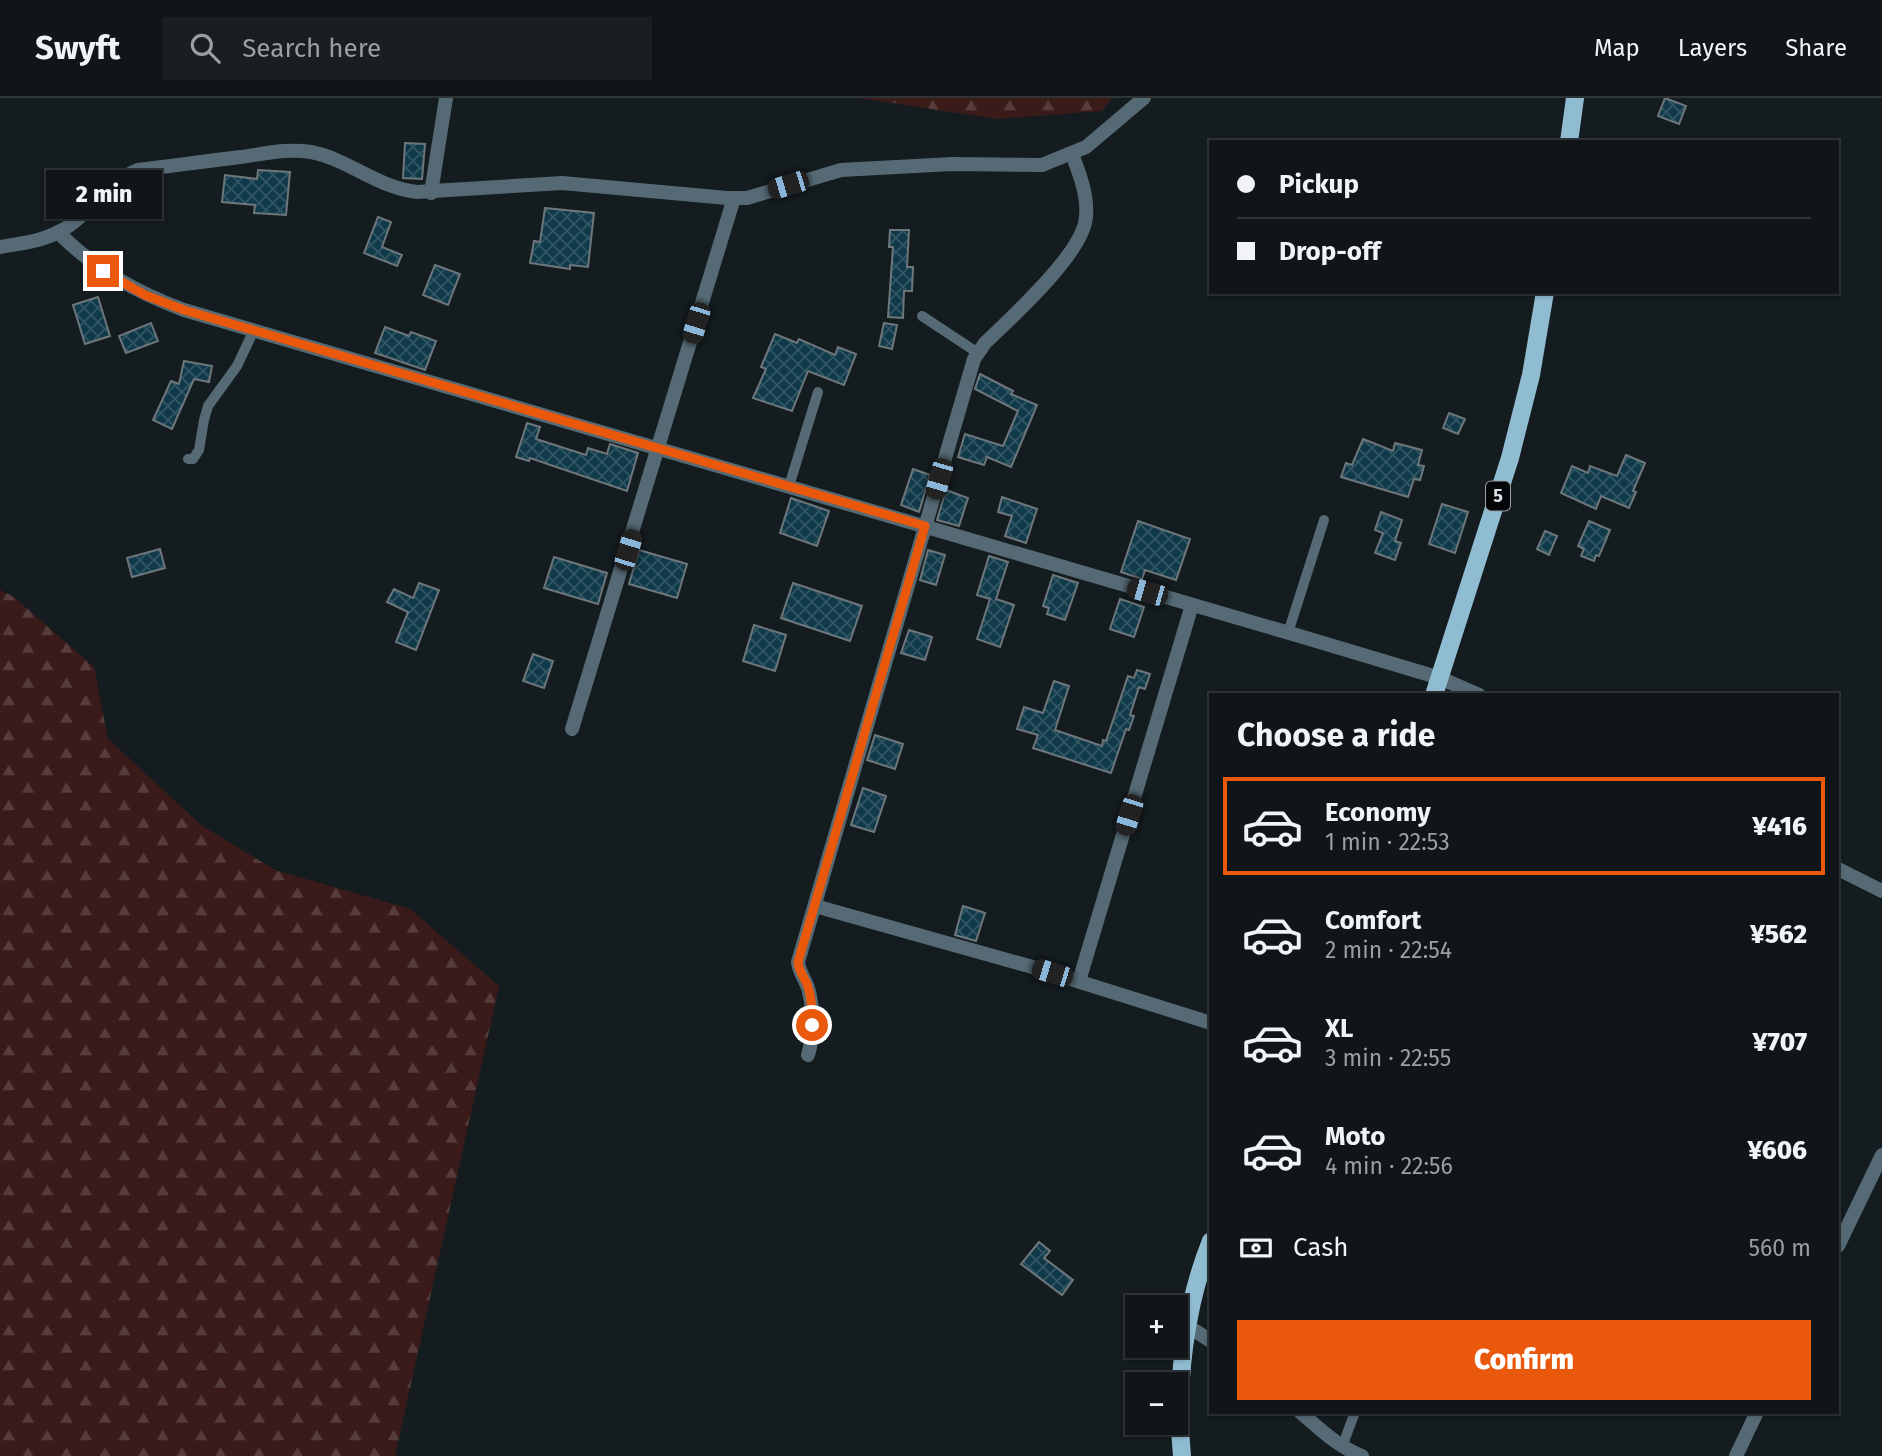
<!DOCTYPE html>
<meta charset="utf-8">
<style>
:root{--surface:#0f1518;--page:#181e21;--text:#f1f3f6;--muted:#9b9fa2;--line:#2f3437;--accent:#ea580c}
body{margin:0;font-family:"Fira Sans",sans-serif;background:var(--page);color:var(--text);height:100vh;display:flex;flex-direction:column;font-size:26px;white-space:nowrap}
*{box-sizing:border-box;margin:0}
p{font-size:23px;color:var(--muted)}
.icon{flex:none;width:38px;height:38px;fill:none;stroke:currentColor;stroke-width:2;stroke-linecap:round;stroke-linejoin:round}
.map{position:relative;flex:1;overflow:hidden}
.panel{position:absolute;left:1209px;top:595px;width:630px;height:721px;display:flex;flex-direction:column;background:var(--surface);border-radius:0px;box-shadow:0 2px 5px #0004,0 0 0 2px var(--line)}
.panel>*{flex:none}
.guide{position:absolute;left:1209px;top:42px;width:630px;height:154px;border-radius:0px;box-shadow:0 2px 5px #0004,0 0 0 2px var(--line);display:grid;align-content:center;height:154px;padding:0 28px;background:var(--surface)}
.fabs{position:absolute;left:1125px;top:1197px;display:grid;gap:14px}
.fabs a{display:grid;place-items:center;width:63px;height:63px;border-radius:0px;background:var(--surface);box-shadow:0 2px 5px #0004,0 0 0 2px var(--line);font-size:35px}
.end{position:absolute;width:32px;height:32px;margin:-16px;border:9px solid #ea580c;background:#fff;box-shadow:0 0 0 4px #fff}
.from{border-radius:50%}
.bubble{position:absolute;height:49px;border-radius:0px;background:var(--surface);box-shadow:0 2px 5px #0004,0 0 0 2px var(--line);font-size:23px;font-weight:800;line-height:49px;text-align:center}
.car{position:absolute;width:21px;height:42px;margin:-21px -10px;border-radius:9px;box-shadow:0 0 5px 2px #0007;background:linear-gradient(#222 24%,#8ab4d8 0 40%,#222 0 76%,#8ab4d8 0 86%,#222 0)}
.guide b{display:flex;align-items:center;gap:24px;height:66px;font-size:26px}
.guide b+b{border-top:2px solid var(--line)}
.guide i{width:18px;height:18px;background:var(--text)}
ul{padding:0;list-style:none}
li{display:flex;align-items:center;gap:21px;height:98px;margin:0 14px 10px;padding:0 14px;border:4px solid transparent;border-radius:0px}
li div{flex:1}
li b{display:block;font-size:26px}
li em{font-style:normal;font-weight:800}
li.active{border-color:var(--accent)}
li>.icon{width:63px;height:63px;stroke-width:1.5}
h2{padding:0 28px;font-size:32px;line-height:84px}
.pay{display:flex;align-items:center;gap:18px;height:77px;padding:0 28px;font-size:26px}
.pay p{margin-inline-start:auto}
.primary-button{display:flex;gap:14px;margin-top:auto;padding:14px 28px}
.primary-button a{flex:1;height:80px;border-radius:0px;background:var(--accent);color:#fff;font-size:28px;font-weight:800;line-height:80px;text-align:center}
header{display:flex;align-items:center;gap:42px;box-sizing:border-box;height:98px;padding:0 35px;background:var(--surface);border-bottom:2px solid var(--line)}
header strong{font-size:33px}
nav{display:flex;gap:38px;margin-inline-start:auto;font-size:24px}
.search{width:490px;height:63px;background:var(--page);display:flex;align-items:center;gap:18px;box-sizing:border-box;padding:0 24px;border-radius:0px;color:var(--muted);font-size:26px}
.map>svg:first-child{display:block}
.forest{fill:url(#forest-firs)}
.building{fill:url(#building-cross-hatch);stroke:#6d777b;stroke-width:2}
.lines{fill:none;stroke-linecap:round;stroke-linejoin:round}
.lane{stroke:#556a74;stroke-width:10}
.street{stroke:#556a74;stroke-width:14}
.primary{stroke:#8fbcd0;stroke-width:18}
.route{stroke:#ea580c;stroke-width:9}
.labels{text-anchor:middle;stroke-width:7;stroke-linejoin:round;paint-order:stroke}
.shield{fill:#040608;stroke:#9a9fa1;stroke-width:2}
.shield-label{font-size:18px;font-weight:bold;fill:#dae0e2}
</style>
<header>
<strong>Swyft</strong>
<div class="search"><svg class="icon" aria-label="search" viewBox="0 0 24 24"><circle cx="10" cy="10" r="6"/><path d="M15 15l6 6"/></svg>Search here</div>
<nav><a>Map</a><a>Layers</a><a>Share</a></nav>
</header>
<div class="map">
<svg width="1882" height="1358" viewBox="0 0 1882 1358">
<defs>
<pattern id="forest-firs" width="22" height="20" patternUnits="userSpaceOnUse" patternTransform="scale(1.75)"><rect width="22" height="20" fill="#3a1b1a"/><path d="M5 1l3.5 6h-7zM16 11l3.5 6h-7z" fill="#563c3b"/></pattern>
<pattern id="building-cross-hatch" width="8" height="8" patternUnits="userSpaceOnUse" patternTransform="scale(1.75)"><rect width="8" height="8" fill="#103a4a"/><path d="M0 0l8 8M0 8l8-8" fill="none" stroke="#325664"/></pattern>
</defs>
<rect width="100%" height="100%" fill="#141c20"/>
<!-- forest -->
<g class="forest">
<polygon points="860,0 1112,0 1102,13 997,21"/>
<polygon points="0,492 14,499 94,569 108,641 201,727 275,772 410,811 499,888 395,1358 0,1358"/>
</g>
<!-- building -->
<g class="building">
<polygon points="1665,0 1686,8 1679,26 1658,18"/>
<polygon points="405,45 425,46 422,81 403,80"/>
<polygon points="258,72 290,74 286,117 254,115 255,107 222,104 225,77 257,81"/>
<polygon points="545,110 594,115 588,169 570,167 570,171 530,165 534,143 540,144"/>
<polygon points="378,119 391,124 382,149 402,157 397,168 364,155"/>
<polygon points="890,132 909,132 907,169 913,169 912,193 904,193 903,220 888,219 893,149 889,149"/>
<polygon points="435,167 460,176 448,207 423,197"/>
<polygon points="98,199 110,238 85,246 73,207"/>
<polygon points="151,225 158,243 126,255 119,238"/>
<polygon points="884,225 897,227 892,251 879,248"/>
<polygon points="385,229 409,238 411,234 436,243 425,272 375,255"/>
<polygon points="775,236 797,245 799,241 835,257 838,249 856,256 844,287 808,273 792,313 753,300 766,271 761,269"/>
<polygon points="184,263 212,268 209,284 194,281 172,331 153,322 171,283 179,286"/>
<polygon points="980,276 1013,293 1011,296 1037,307 1011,369 987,359 984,367 958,359 965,336 1003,348 1018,313 975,291"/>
<polygon points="1449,315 1465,321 1458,336 1443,330"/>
<polygon points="527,325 540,329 536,341 586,357 588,350 607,356 610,346 638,355 627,393 530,360 529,363 516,359"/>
<polygon points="1363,341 1393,353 1395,345 1422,352 1418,367 1424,368 1420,382 1414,381 1408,399 1341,379 1346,365 1352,367"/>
<polygon points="1626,357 1645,365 1633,393 1636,394 1629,410 1601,398 1596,411 1561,395 1572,368 1588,375 1590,368 1617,378"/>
<polygon points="913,371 930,377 919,414 901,407"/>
<polygon points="946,392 968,400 959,428 937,422"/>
<polygon points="1002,399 1037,411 1026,445 1005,438 1012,418 998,414"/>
<polygon points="791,400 829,413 817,448 780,435"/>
<polygon points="1442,406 1468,414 1455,455 1429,446"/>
<polygon points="1381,414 1402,422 1395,443 1401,445 1395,462 1375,455 1383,435 1375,432"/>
<polygon points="1138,423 1190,441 1176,482 1145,472 1142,481 1121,474"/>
<polygon points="1589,423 1610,432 1599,458 1596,457 1594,463 1581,458 1584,451 1578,448"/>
<polygon points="1545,433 1557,438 1549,457 1537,451"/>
<polygon points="160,451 165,470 132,479 127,460"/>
<polygon points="639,452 687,466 677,500 629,486"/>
<polygon points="928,452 945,457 936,487 920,482"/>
<polygon points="989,458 1008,464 996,501 1014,507 1000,549 977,541 990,501 977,497"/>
<polygon points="554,459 607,475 598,506 544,490"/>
<polygon points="1053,477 1078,485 1065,522 1047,516 1049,510 1043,508"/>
<polygon points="419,485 439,492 416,552 396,544 408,514 387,504 394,491 413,500"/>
<polygon points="793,485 862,508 850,543 781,520"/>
<polygon points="1120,501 1144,509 1134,539 1110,531"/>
<polygon points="754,527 786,537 775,573 743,563"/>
<polygon points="909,532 932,539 925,562 901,555"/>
<polygon points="533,556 553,563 544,590 523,583"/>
<polygon points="1137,572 1150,576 1145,591 1139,589 1130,617 1134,618 1129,632 1126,631 1111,675 1033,650 1038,637 1017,631 1024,609 1043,615 1054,583 1069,588 1055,632 1102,648 1103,642 1106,643 1128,578 1134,580"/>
<polygon points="875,637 903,646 895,671 867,662"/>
<polygon points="863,690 886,698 874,734 851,727"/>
<polygon points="963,808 985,815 976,843 955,837"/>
<polygon points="1039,1144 1050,1153 1044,1160 1073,1182 1062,1197 1021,1166"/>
</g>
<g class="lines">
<!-- lane -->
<g class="lane">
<polyline points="922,218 978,255"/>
<polyline points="188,361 193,361 199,352 204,322 208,308 237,268 254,232"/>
<polyline points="789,388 818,294"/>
<polyline points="1288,535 1324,422"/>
<polyline points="1342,1349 1355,1314"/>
</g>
<!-- street -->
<g class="street">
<polyline points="431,95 446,0"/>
<path d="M 58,134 C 94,171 136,194 184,212 L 1303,539 L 1440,580 L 1479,597"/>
<path d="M 0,149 C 22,145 45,143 64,131 C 91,115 109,83 138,72 C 172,68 206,63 241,59 C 264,56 287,50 311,54 C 348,61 378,90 417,94 L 562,85 L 727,100 L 747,100 L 841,72 L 952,66 L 1042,67 L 1086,49 L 1144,0"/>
<polyline points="572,631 734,100"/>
<polyline points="1838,771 1882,793"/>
<polyline points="815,808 1029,868 1211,925"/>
<polyline points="1079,883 1192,507"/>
<path d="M 808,957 C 814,937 814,911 808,890 C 805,881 799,874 798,864 L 974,261 L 985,245 C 1012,219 1077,160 1085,125 C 1090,102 1080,77 1072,56"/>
<polyline points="1838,1148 1882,1057"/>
<polyline points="1189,1229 1211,1243"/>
<path d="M 1300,1314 C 1320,1331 1338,1349 1362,1358"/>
<polyline points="1736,1358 1757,1314"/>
</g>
<!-- primary -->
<g class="primary">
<polyline points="1569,44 1575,0"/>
<polyline points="1434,597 1510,360 1531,277 1545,194"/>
<path d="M 1182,1358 C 1175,1289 1185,1207 1211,1143"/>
</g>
</g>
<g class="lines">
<!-- route -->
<path class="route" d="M 103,173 L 145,197 L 184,212 L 925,428 L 798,864 C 799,873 803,878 807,886 C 812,899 812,914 812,927"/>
</g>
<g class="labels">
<!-- shield labels -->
<rect class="shield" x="1486" y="383.5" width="24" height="29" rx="5"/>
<g class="shield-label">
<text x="1498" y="404">5</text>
</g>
</g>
</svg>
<div class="fabs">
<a>+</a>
<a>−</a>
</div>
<i class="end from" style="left:812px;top:927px"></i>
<i class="end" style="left:103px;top:173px"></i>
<div class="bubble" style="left:46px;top:72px;width:116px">2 min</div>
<i class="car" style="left:788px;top:87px;rotate:253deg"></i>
<i class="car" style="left:696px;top:225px;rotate:197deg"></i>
<i class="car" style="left:939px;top:381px;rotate:196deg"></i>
<i class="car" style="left:628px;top:452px;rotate:17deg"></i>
<i class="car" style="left:1147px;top:494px;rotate:286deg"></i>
<i class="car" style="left:1129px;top:717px;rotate:197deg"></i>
<i class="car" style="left:1052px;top:875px;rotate:287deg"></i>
<div class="guide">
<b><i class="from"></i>Pickup</b>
<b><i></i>Drop-off</b>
</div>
<section class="panel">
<h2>Choose a ride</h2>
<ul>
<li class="active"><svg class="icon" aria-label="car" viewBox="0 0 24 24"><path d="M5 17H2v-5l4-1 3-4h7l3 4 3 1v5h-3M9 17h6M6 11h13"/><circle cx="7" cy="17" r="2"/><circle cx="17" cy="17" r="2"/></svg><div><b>Economy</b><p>1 min · 22:53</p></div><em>¥416</em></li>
<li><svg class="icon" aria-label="car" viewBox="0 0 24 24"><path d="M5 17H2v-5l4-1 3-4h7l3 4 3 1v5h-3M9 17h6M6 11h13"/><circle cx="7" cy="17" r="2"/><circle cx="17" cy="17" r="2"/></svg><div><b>Comfort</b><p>2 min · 22:54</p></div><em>¥562</em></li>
<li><svg class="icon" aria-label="car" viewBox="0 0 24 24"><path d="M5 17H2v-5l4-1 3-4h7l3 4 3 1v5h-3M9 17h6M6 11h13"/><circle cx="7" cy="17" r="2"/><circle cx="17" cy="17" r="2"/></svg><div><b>XL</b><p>3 min · 22:55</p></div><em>¥707</em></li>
<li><svg class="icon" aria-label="car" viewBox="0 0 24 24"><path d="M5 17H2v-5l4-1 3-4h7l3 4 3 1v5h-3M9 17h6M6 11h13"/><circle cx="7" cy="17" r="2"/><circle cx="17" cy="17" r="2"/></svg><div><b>Moto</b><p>4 min · 22:56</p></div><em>¥606</em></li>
</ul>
<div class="pay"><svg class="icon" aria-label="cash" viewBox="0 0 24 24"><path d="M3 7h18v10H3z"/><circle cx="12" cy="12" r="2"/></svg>Cash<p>560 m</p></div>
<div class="primary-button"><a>Confirm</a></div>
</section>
</div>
